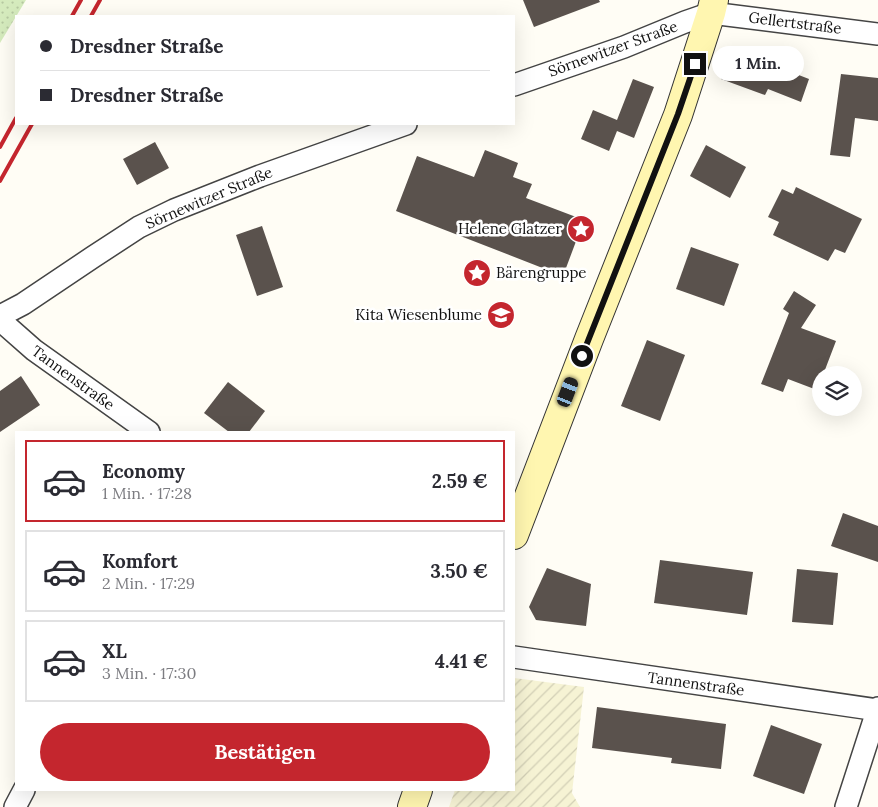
<!DOCTYPE html>
<html lang="de">
<meta charset="utf-8">
<style>
:root{--surface:#fff;--page:#f7f7f7;--text:#2b2b33;--muted:#7c7c81;--line:#e1e1e2;--accent:#c4262e}
body{margin:0;font-family:Lora,serif;background:var(--page);color:var(--text);height:100vh;display:flex;flex-direction:column;font-size:19px;white-space:nowrap}
*{box-sizing:border-box;margin:0}
p{font-size:16px;color:var(--muted)}
.icon{flex:none;width:28px;height:28px;fill:none;stroke:currentColor;stroke-width:2;stroke-linecap:round;stroke-linejoin:round}
.map{position:relative;flex:1;overflow:hidden}
.panel{position:absolute;left:15px;top:431px;width:500px;height:360px;display:flex;flex-direction:column;background:var(--surface);border-radius:0px;box-shadow:0 5px 20px #0002}
.panel>*{flex:none}
.guide{position:absolute;left:15px;top:15px;width:500px;height:110px;border-radius:0px;box-shadow:0 5px 20px #0002;display:grid;align-content:center;height:110px;padding:0 25px;background:var(--surface)}
.fabs{position:absolute;left:812px;top:366px;display:grid;gap:10px}
.fabs a{display:grid;place-items:center;width:50px;height:50px;border-radius:50%;background:var(--surface);box-shadow:0 5px 20px #0002;font-size:25px}
.end{position:absolute;width:22px;height:22px;margin:-11px;border:6px solid #111;background:#fff;box-shadow:0 0 0 2px #fff}
.from{border-radius:50%}
.bubble{position:absolute;height:35px;border-radius:18px;background:var(--surface);box-shadow:0 5px 20px #0002;font-size:16px;font-weight:700;line-height:35px;text-align:center}
.car{position:absolute;width:15px;height:30px;margin:-15px -8px;border-radius:6px;box-shadow:0 0 4px 1px #0007;background:linear-gradient(#222 24%,#8ab4d8 0 40%,#222 0 76%,#8ab4d8 0 86%,#222 0)}
.guide b{display:flex;align-items:center;gap:18px;height:48px;font-size:19px}
.guide b+b{border-top:1px solid var(--line)}
.guide i{width:12px;height:12px;background:var(--text)}
ul{padding:9px 0 0;list-style:none}
li{display:flex;align-items:center;gap:15px;height:82px;margin:0 10px 8px;padding:0 15px;border:2px solid var(--line);border-radius:0px}
li div{flex:1}
li b{display:block;font-size:19px}
li em{font-style:normal;font-weight:700}
li.on{border-color:var(--accent)}
li>.icon{width:45px;height:45px;stroke-width:1.5}
.cta{display:flex;gap:10px;margin-top:auto;padding:10px 25px}
.cta a{flex:1;height:58px;border-radius:30px;background:var(--accent);color:#fff;font-size:20px;font-weight:700;line-height:58px;text-align:center}
.map>svg:first-child{display:block}
.farmland{fill:url(#farmland-furrows)}
.green{fill:url(#green-dots)}
.building{fill:#5a524d}
.lines{fill:none;stroke-linecap:round;stroke-linejoin:round}
.minor-casing{stroke:#444;stroke-width:24}
.secondary-casing{stroke:#333;stroke-width:30}
.minor{stroke:#fff;stroke-width:21}
.secondary{stroke:#fff6b0;stroke-width:28}
.rail{stroke:#c4262e;stroke-width:4}
.route{stroke:#111;stroke-width:6}
.labels{text-anchor:middle;stroke-width:5;stroke-linejoin:round;paint-order:stroke}
.street-label{font-size:15px;fill:#111;stroke:#fff}
.poi-label{font-size:15px;fill:#111;stroke:#fff;text-anchor:end}
</style>
<div class="map">
<svg width="878" height="807" viewBox="0 0 878 807">
<defs>
<pattern id="farmland-furrows" width="10" height="10" patternUnits="userSpaceOnUse" patternTransform="scale(1.25)"><rect width="10" height="10" fill="#f6f3d4"/><path d="M-1 1l2-2M0 10L10 0M9 11l2-2" fill="none" stroke="#d2cfb5"/></pattern>
<pattern id="green-dots" width="8" height="8" patternUnits="userSpaceOnUse" patternTransform="scale(1.25)"><rect width="8" height="8" fill="#d5ebbd"/><path d="M2 2h.1M6 6h.1" fill="none" stroke="#b6c8a1" stroke-width="1.8" stroke-linecap="round"/></pattern>
</defs>
<rect width="100%" height="100%" fill="#fffdf5"/>
<!-- farmland -->
<polygon class="farmland" points="514,678 584,687 572,793 580,807 449,807 455,790 514,790"/>
<!-- green -->
<polygon class="green" points="0,0 26,0 0,43"/>
<!-- building -->
<g class="building">
<polygon points="523,0 599,0 600,2 534,27"/>
<polygon points="732,49 809,79 801,102 768,89 765,95 721,79"/>
<polygon points="841,74 878,78 878,121 855,118 850,157 830,155"/>
<polygon points="633,79 654,87 634,138 617,131 609,151 581,139 593,110 617,120"/>
<polygon points="155,142 169,168 137,185 123,159"/>
<polygon points="706,145 746,167 730,198 690,176"/>
<polygon points="485,150 518,163 513,177 532,184 526,198 584,220 563,276 396,211 417,156 474,177"/>
<polygon points="796,187 862,219 845,253 835,249 828,261 773,235 779,222 768,217 782,189 793,194"/>
<polygon points="262,226 283,287 257,296 236,235"/>
<polygon points="691,247 739,264 724,306 676,289"/>
<polygon points="794,291 816,305 801,328 836,341 823,375 821,375 821,380 817,390 788,379 783,392 761,384 789,313 783,309"/>
<polygon points="647,340 685,355 660,421 621,406"/>
<polygon points="21,376 40,405 0,432 0,391"/>
<polygon points="228,382 265,411 249,432 229,432 204,413"/>
<polygon points="843,513 878,526 878,562 831,546"/>
<polygon points="660,560 753,572 747,615 654,603"/>
<polygon points="547,568 591,584 586,626 536,620 529,607"/>
<polygon points="797,569 838,573 833,625 792,622"/>
<polygon points="597,707 726,724 721,769 671,763 672,758 592,748"/>
<polygon points="771,725 822,744 804,794 753,776"/>
</g>
<g class="lines">
<!-- minor casing -->
<g class="minor-casing">
<g id="minor">
<polyline points="514,85 624,47 685,22 711,13 878,34"/>
<polyline points="0,316 23,304 93,257 139,227 174,210 260,176 406,124"/>
<polyline points="0,320 34,350 149,432"/>
<polyline points="514,657 878,710"/>
<polyline points="15,807 24,790"/>
<polyline points="846,807 878,708"/>
</g>
</g>
<!-- secondary casing -->
<g class="secondary-casing">
<g id="secondary">
<polyline points="514,535 589,339 678,115 711,13 714,0"/>
<polyline points="412,807 418,790"/>
</g>
</g>
<!-- minor -->
<use href="#minor" class="minor"/>
<!-- secondary -->
<use href="#secondary" class="secondary"/>
<!-- rail -->
<g class="rail">
<polyline points="72,16 81,0"/>
<polyline points="91,16 100,0"/>
<polyline points="0,147 16,118"/>
<polyline points="0,181 32,124"/>
</g>
</g>
<g class="lines">
<!-- route -->
<polyline class="route" points="582,356 678,114 695,64"/>
</g>
<!-- icons -->
<defs>
<g id="sight-disc" transform="scale(1.4375)"><circle r="9.5" fill="#c4262e" stroke="#fff"/><path d="M0-6L1.8-2.2L6-1.7L2.9 1.2L3.7 5.4L0 3.3L-3.7 5.4L-2.9 1.2L-6-1.7L-1.8-2.2Z" fill="#fff"/></g>
<g id="school-disc" transform="scale(1.4375)"><circle r="9.5" fill="#c4262e" stroke="#fff"/><path d="M0-5L7-2L0 1L-7-2ZM-4 1L0 2.5L4 1V4Q0 6-4 4Z" fill="#fff"/></g>
</defs>
<g fill-rule="evenodd">
<use href="#sight-disc" x="581" y="229"/>
<use href="#sight-disc" x="477" y="273"/>
<use href="#school-disc" x="501" y="315"/>
</g>
<g class="labels">
<!-- street labels -->
<g class="street-label">
<text transform="translate(795 23) rotate(7)" y="5">Gellertstraße</text>
<text transform="translate(613 49) rotate(-20)" y="5">Sörnewitzer Straße</text>
<text transform="translate(209 198) rotate(-23)" y="5">Sörnewitzer Straße</text>
<text transform="translate(73 378) rotate(36)" y="5">Tannenstraße</text>
<text transform="translate(696 684) rotate(8)" y="5">Tannenstraße</text>
</g>
<!-- poi labels -->
<g class="poi-label">
<text x="562" y="234">Helene Glatzer</text>
<text x="496" y="278" text-anchor="start">Bärengruppe</text>
<text x="482" y="320">Kita Wiesenblume</text>
</g>
</g>
</svg>
<div class="fabs">
<a><svg class="icon" aria-label="layers" viewBox="0 0 24 24"><path d="M12 4l9 5-9 5-9-5zM3 14l9 5 9-5"/></svg></a>
</div>
<i class="end from" style="left:582px;top:356px"></i>
<i class="end" style="left:695px;top:64px"></i>
<div class="bubble" style="left:712px;top:46px;width:92px">1 Min.</div>
<i class="car" style="left:568px;top:392px;rotate:21deg"></i>
<div class="guide">
<b><i class="from"></i>Dresdner Straße</b>
<b><i></i>Dresdner Straße</b>
</div>
<section class="panel">
<ul>
<li class="on"><svg class="icon" aria-label="car" viewBox="0 0 24 24"><path d="M5 17H2v-5l4-1 3-4h7l3 4 3 1v5h-3M9 17h6M6 11h13"/><circle cx="7" cy="17" r="2"/><circle cx="17" cy="17" r="2"/></svg><div><b>Economy</b><p>1 Min. · 17:28</p></div><em>2.59 €</em></li>
<li><svg class="icon" aria-label="car" viewBox="0 0 24 24"><path d="M5 17H2v-5l4-1 3-4h7l3 4 3 1v5h-3M9 17h6M6 11h13"/><circle cx="7" cy="17" r="2"/><circle cx="17" cy="17" r="2"/></svg><div><b>Komfort</b><p>2 Min. · 17:29</p></div><em>3.50 €</em></li>
<li><svg class="icon" aria-label="car" viewBox="0 0 24 24"><path d="M5 17H2v-5l4-1 3-4h7l3 4 3 1v5h-3M9 17h6M6 11h13"/><circle cx="7" cy="17" r="2"/><circle cx="17" cy="17" r="2"/></svg><div><b>XL</b><p>3 Min. · 17:30</p></div><em>4.41 €</em></li>
</ul>
<div class="cta"><a>Bestätigen</a></div>
</section>
</div>
